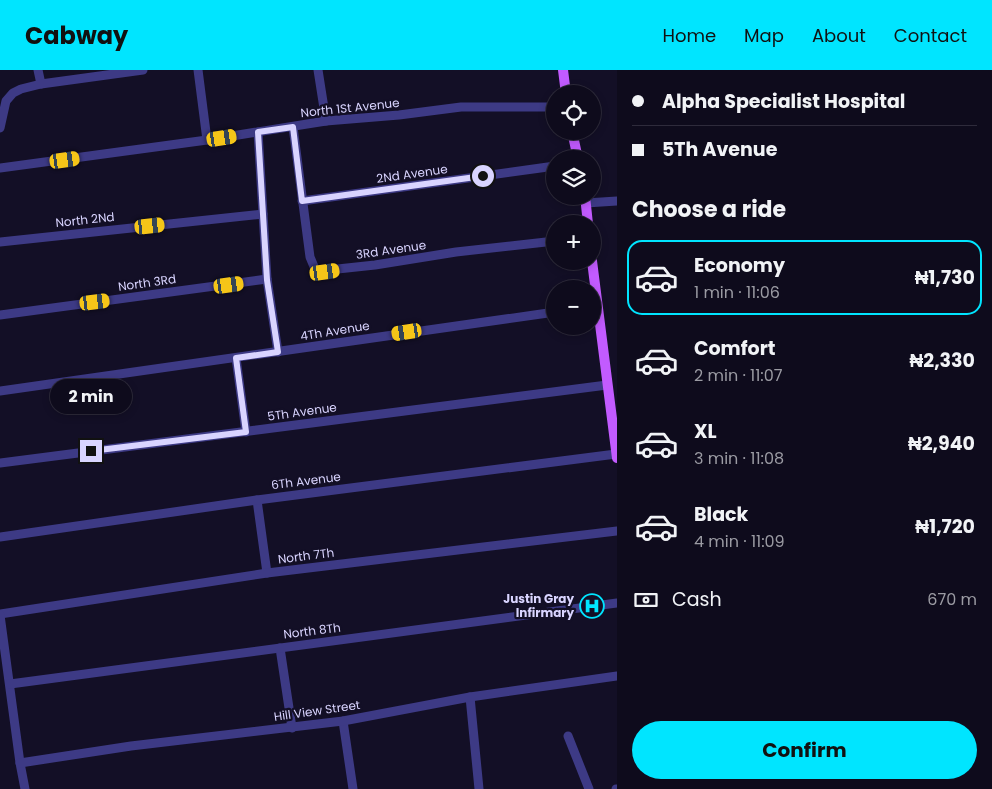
<!DOCTYPE html>
<meta charset="utf-8">
<style>
:root{--surface:#0e0b1c;--page:#171425;--text:#f1f3f6;--muted:#9b9ba3;--line:#2e2b3b;--accent:#00e5ff}
body{margin:0;font-family:Poppins,sans-serif;background:var(--page);color:var(--text);height:100vh;display:flex;flex-direction:column;font-size:19px;white-space:nowrap}
*{box-sizing:border-box;margin:0}
p{font-size:16px;color:var(--muted)}
.icon{flex:none;width:28px;height:28px;fill:none;stroke:currentColor;stroke-width:2;stroke-linecap:round;stroke-linejoin:round}
.map{position:relative;flex:1;overflow:hidden}
.sheet{display:flex;flex-direction:column;background:var(--surface);width:375px}
.sheet>*{flex:none}
.guide{display:grid;align-content:center;height:110px;padding:0 15px;background:var(--surface)}
.tools{position:absolute;left:546px;top:15px;display:grid;gap:10px}
.tools a{display:grid;place-items:center;width:55px;height:55px;border-radius:50%;background:var(--surface);box-shadow:0 2px 8px #0003,0 0 0 1px var(--line);font-size:25px}
.end{position:absolute;width:22px;height:22px;margin:-11px;border:6px solid #d9d4ff;background:#111;box-shadow:0 0 0 2px #111}
.from{border-radius:50%}
.bubble{position:absolute;height:35px;border-radius:18px;background:var(--surface);box-shadow:0 2px 8px #0003,0 0 0 1px var(--line);font-size:16px;font-weight:700;line-height:35px;text-align:center}
.car{position:absolute;width:15px;height:30px;margin:-15px -8px;border-radius:6px;box-shadow:0 0 4px 1px #0007;background:linear-gradient(#f5c518 24%,#345 0 40%,#f5c518 0 76%,#345 0 86%,#f5c518 0)}
.guide b{display:flex;align-items:center;gap:18px;height:48px;font-size:19px}
.guide b+b{border-top:1px solid var(--line)}
.guide i{width:12px;height:12px;background:var(--text)}
ul{padding:0;list-style:none}
li{display:flex;align-items:center;gap:15px;height:75px;margin:0 10px 8px;padding:0 5px;border:2px solid transparent;border-radius:15px}
li div{flex:1}
li b{display:block;font-size:19px}
li em{font-style:normal;font-weight:700}
li.current{border-color:var(--accent)}
li>.icon{width:45px;height:45px;stroke-width:1.5}
h2{padding:0 15px;font-size:22px;line-height:60px}
.pay{display:flex;align-items:center;gap:12px;height:55px;padding:0 15px;font-size:19px}
.pay p{margin-inline-start:auto}
.action{display:flex;gap:10px;margin-top:auto;padding:10px 15px}
.action a{flex:1;height:58px;border-radius:30px;background:var(--accent);color:#111;font-size:20px;font-weight:700;line-height:58px;text-align:center}
header{display:flex;align-items:center;gap:30px;box-sizing:border-box;height:70px;padding:0 25px;background:var(--accent);color:#111}
header strong{font-size:24px}
nav{display:flex;gap:28px;margin-inline-start:auto;font-size:18px}
main{display:flex;flex:1;min-height:0}
.map>svg:first-child{display:block}
.lines{fill:none;stroke-linecap:round;stroke-linejoin:round}
.minor{stroke:#3d3a85;stroke-width:9}
.major{stroke:#c25bff;stroke-width:10}
.route{stroke:#d9d4ff;stroke-width:6}
.labels{text-anchor:middle;stroke-width:4.5;stroke-linejoin:round;paint-order:stroke}
.street-label{font-size:12px;fill:#d9d4ff;stroke:#130f26}
.poi-label{font-size:12px;font-weight:bold;fill:#d9d4ff;stroke:#130f26;text-anchor:end}
</style>
<header>
<strong>Cabway</strong>
<nav><a>Home</a><a>Map</a><a>About</a><a>Contact</a></nav>
</header>
<main>
<div class="map">
<svg width="617" height="719" viewBox="0 0 617 719">
<rect width="100%" height="100%" fill="#130f26"/>
<g class="lines">
<!-- minor -->
<g class="minor">
<polyline points="38,0 41,14"/>
<polyline points="198,0 207,70"/>
<polyline points="318,0 326,51"/>
<polyline points="293,57 310,187 315,199 319,201 375,195 456,182 555,171"/>
<polyline points="0,58 6,31 13,23 21,19 41,14 143,0"/>
<polyline points="258,62 267,209 278,282"/>
<polyline points="0,98 207,70 326,51 399,45 461,37 555,37"/>
<polyline points="302,131 555,96"/>
<polyline points="586,133 617,131"/>
<polyline points="0,172 263,144"/>
<polyline points="0,245 267,209"/>
<polyline points="236,288 246,362"/>
<polyline points="0,321 555,242"/>
<polyline points="0,393 607,315"/>
<polyline points="257,430 267,503"/>
<polyline points="0,467 257,430 616,384"/>
<polyline points="0,544 267,503 617,461"/>
<polyline points="0,545 20,693 25,719"/>
<polyline points="280,578 292,658"/>
<polyline points="10,614 617,533"/>
<polyline points="470,627 479,719"/>
<polyline points="343,651 353,719"/>
<polyline points="568,666 589,719"/>
<polyline points="20,693 131,676 343,651 470,627 617,606"/>
<polyline points="616,719 617,719"/>
</g>
<!-- major -->
<g class="major">
<polyline points="563,0 566,24"/>
<polyline points="572,61 578,89"/>
<polyline points="585,126 588,154"/>
<polyline points="592,191 617,388"/>
</g>
</g>
<g class="lines">
<!-- route -->
<polyline class="route" points="91,381 246,362 236,288 278,282 267,210 258,62 293,57 302,131 483,106"/>
</g>
<!-- icons -->
<defs>
<g id="hospital-ring" transform="scale(1.25)"><circle r="9.5" fill="#130f26" stroke="#00e5ff" stroke-width="1.5"/><path d="M-5-5h3v3.5h4V-5h3V5h-3V1.5h-4V5h-3Z" fill="#00e5ff"/></g>
</defs>
<g fill-rule="evenodd">
<use href="#hospital-ring" x="592" y="536"/>
</g>
<g class="labels">
<!-- street labels -->
<g class="street-label">
<text transform="translate(350 38) rotate(-6)" y="4">North 1St Avenue</text>
<text transform="translate(412 104) rotate(-8)" y="4">2Nd Avenue</text>
<text transform="translate(85 150) rotate(-6)" y="4">North 2Nd</text>
<text transform="translate(391 180) rotate(-8)" y="4">3Rd Avenue</text>
<text transform="translate(147 213) rotate(-8)" y="4">North 3Rd</text>
<text transform="translate(335 261) rotate(-9)" y="4">4Th Avenue</text>
<text transform="translate(302 342) rotate(-8)" y="4">5Th Avenue</text>
<text transform="translate(306 411) rotate(-7)" y="4">6Th Avenue</text>
<text transform="translate(306 486) rotate(-7)" y="4">North 7Th</text>
<text transform="translate(312 561) rotate(-7)" y="4">North 8Th</text>
<text transform="translate(317 641) rotate(-8)" y="4">Hill View Street</text>
</g>
<!-- poi labels -->
<g class="poi-label">
<text x="574" y="533">Justin Gray<tspan x="574" dy="14">Infirmary</tspan></text>
</g>
</g>
</svg>
<div class="tools">
<a><svg class="icon" aria-label="locate" viewBox="0 0 24 24"><circle cx="12" cy="12" r="6"/><path d="M12 2v4M12 18v4M2 12h4M18 12h4"/></svg></a>
<a><svg class="icon" aria-label="layers" viewBox="0 0 24 24"><path d="M12 4l9 5-9 5-9-5zM3 14l9 5 9-5"/></svg></a>
<a>+</a>
<a>−</a>
</div>
<i class="end from" style="left:483px;top:106px"></i>
<i class="end" style="left:91px;top:381px"></i>
<div class="bubble" style="left:50px;top:309px;width:82px">2 min</div>
<i class="car" style="left:222px;top:68px;rotate:81deg"></i>
<i class="car" style="left:65px;top:90px;rotate:82deg"></i>
<i class="car" style="left:150px;top:156px;rotate:84deg"></i>
<i class="car" style="left:325px;top:202px;rotate:82deg"></i>
<i class="car" style="left:229px;top:215px;rotate:82deg"></i>
<i class="car" style="left:95px;top:232px;rotate:83deg"></i>
<i class="car" style="left:407px;top:262px;rotate:261deg"></i>
</div>
<section class="sheet">
<div class="guide">
<b><i class="from"></i>Alpha Specialist Hospital</b>
<b><i></i>5Th Avenue</b>
</div>
<h2>Choose a ride</h2>
<ul>
<li class="current"><svg class="icon" aria-label="car" viewBox="0 0 24 24"><path d="M5 17H2v-5l4-1 3-4h7l3 4 3 1v5h-3M9 17h6M6 11h13"/><circle cx="7" cy="17" r="2"/><circle cx="17" cy="17" r="2"/></svg><div><b>Economy</b><p>1 min · 11:06</p></div><em>₦1,730</em></li>
<li><svg class="icon" aria-label="car" viewBox="0 0 24 24"><path d="M5 17H2v-5l4-1 3-4h7l3 4 3 1v5h-3M9 17h6M6 11h13"/><circle cx="7" cy="17" r="2"/><circle cx="17" cy="17" r="2"/></svg><div><b>Comfort</b><p>2 min · 11:07</p></div><em>₦2,330</em></li>
<li><svg class="icon" aria-label="car" viewBox="0 0 24 24"><path d="M5 17H2v-5l4-1 3-4h7l3 4 3 1v5h-3M9 17h6M6 11h13"/><circle cx="7" cy="17" r="2"/><circle cx="17" cy="17" r="2"/></svg><div><b>XL</b><p>3 min · 11:08</p></div><em>₦2,940</em></li>
<li><svg class="icon" aria-label="car" viewBox="0 0 24 24"><path d="M5 17H2v-5l4-1 3-4h7l3 4 3 1v5h-3M9 17h6M6 11h13"/><circle cx="7" cy="17" r="2"/><circle cx="17" cy="17" r="2"/></svg><div><b>Black</b><p>4 min · 11:09</p></div><em>₦1,720</em></li>
</ul>
<div class="pay"><svg class="icon" aria-label="cash" viewBox="0 0 24 24"><path d="M3 7h18v10H3z"/><circle cx="12" cy="12" r="2"/></svg>Cash<p>670 m</p></div>
<div class="action"><a>Confirm</a></div>
</section>
</main>
